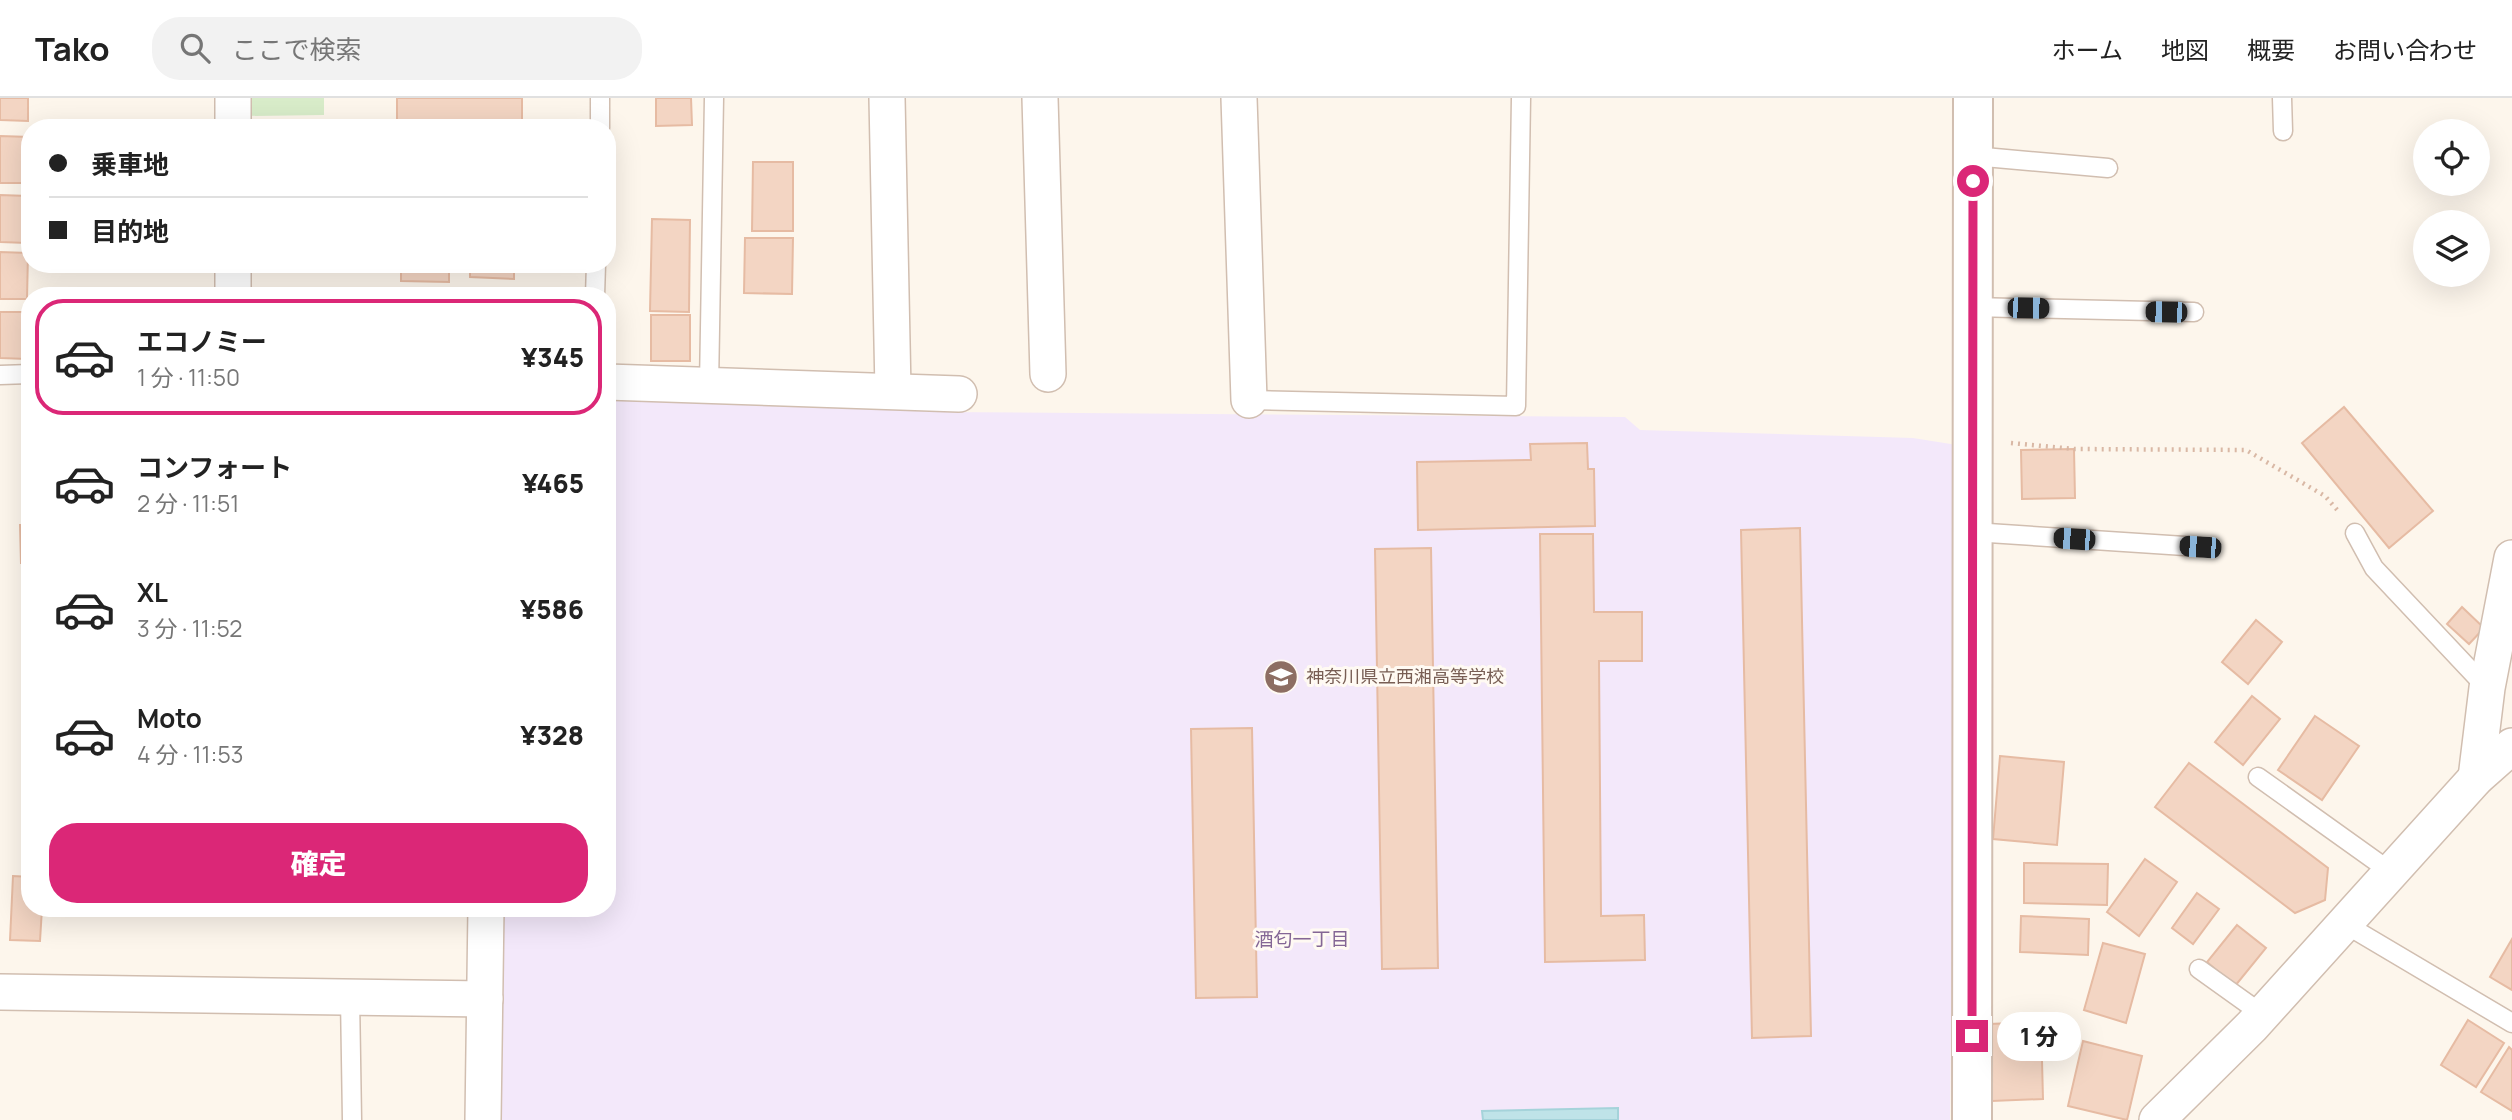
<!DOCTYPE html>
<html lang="ja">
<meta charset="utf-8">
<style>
:root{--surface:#fff;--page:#f2f2f2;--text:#222;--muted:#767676;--line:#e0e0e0;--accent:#db2777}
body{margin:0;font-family:Manrope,"Noto Sans JP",sans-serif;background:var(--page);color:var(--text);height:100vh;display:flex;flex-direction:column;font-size:26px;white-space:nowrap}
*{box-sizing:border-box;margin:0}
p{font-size:23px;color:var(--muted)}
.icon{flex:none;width:38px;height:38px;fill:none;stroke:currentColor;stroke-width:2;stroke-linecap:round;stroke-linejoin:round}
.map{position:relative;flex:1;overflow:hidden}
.drawer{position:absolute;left:21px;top:189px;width:595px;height:630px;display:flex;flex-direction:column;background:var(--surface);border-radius:28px;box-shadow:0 7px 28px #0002}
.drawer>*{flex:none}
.guide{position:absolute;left:21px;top:21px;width:595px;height:154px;border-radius:28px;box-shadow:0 7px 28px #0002;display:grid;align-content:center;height:154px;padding:0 28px;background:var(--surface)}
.controls{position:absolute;left:2413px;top:21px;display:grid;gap:14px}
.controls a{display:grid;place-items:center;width:77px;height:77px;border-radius:50%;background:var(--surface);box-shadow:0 7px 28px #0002;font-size:35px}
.end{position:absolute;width:32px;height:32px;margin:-16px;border:9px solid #db2777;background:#fff;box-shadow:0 0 0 4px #fff}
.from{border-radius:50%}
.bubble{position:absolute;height:49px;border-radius:24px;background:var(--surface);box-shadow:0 7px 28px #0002;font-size:23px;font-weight:800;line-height:49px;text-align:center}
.car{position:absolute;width:21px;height:42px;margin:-21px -10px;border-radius:9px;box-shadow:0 0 5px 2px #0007;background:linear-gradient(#222 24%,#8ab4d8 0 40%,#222 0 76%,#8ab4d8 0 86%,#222 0)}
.guide b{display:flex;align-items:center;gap:24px;height:66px;font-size:26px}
.guide b+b{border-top:2px solid var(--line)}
.guide i{width:18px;height:18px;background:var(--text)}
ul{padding:12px 0 0;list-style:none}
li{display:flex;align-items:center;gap:21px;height:116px;margin:0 14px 10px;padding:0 14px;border:4px solid transparent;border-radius:28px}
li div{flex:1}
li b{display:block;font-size:26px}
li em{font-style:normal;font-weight:800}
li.on{border-color:var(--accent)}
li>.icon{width:63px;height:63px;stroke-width:1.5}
.primary-button{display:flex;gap:14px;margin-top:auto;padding:14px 28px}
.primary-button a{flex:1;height:80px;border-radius:28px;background:var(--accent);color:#fff;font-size:28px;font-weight:800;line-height:80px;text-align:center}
header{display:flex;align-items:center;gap:42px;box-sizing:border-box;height:98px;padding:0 35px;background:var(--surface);border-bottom:2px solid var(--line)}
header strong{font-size:33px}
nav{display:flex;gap:38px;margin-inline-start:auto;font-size:24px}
.search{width:490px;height:63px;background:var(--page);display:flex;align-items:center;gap:18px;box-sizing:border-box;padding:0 24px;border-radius:28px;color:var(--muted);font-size:26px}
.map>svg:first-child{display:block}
.education{fill:#f3e8fa}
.green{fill:#d8ecc9}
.water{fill:#bfe3e8;stroke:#a5d3da;stroke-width:2}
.building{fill:#f3d5c3;stroke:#e6bba3;stroke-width:2}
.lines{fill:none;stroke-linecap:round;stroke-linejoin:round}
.service-casing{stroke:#d1beb0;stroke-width:21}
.minor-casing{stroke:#d1beb0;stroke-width:38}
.tertiary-casing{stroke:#d1beb0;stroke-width:42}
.path{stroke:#d9b8a5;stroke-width:4.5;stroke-dasharray:2 5;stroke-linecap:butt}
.service{stroke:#fff;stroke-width:18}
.minor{stroke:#fff;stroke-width:35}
.tertiary{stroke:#fff;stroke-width:38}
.route{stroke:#db2777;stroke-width:9}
.labels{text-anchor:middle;stroke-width:6;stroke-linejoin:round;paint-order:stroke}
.education-label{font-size:18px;fill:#785e54;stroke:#fffaf3;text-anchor:start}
.neighbourhood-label{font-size:19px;fill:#846695;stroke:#fffaf3}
</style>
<header>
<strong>Tako</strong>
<div class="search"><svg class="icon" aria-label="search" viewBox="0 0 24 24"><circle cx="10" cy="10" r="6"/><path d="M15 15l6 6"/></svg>ここで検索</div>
<nav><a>ホーム</a><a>地図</a><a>概要</a><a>お問い合わせ</a></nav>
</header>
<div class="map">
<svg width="2512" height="1022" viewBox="0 0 2512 1022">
<rect width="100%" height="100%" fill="#fdf6ec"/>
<!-- education -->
<polygon class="education" points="607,296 940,314 1625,319 1640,332 1913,340 1957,347 1950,1022 501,1022 500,810 607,810"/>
<!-- green -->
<polygon class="green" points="245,0 324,0 324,17 245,18"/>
<!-- water -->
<polygon class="water" points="1618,1010 1618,1022 1483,1022 1482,1013"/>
<!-- building -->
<g class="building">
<polygon points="0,0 28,0 28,23 0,22"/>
<rect x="397" y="0" width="125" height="30"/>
<polygon points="656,0 691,0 692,27 656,28"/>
<polygon points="0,38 30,39 28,85 0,85"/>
<polygon points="753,64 793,64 793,133 752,133"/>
<polygon points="0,97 28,98 27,145 0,144"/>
<polygon points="652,121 690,122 689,214 650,213"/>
<polygon points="745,140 793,140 792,196 744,195"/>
<polygon points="0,154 28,155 27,201 0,201"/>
<polygon points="401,166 449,166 449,184 401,183"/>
<polygon points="470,166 514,166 514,181 470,179"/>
<polygon points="0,214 27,214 27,261 0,260"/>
<rect x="651" y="217" width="39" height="46"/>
<polygon points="2344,309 2433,413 2389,450 2302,345"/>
<polygon points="1587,345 1588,371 1594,371 1595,428 1418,432 1417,364 1531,362 1530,346"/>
<polygon points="2074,351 2075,400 2022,401 2021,352"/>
<polygon points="20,427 30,427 30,465 21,465"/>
<polygon points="1800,430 1811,938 1752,940 1741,432"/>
<polygon points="1540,436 1593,436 1594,514 1642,514 1642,563 1599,563 1601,818 1644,817 1645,862 1545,864"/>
<polygon points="1431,450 1438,870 1382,871 1375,451"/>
<polygon points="26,470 30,470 30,503 27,503"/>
<rect x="27" y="507" width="3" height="32"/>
<polygon points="2462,509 2484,530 2469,546 2447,526"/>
<polygon points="2256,522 2282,544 2248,586 2222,564"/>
<polygon points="2252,598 2280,621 2243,667 2215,644"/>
<polygon points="2315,618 2359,648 2322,702 2278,672"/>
<polygon points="1252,630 1257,899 1196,900 1191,631"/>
<polygon points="2000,658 2064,664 2057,747 1993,741"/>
<polygon points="2189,665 2328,770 2325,802 2295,815 2155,709"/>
<polygon points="2145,761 2177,784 2139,838 2107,814"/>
<polygon points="2024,765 2108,766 2107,807 2024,805"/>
<polygon points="13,778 30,779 30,810 42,810 40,843 10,842"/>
<polygon points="2197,795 2219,811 2193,846 2172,830"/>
<polygon points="2021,818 2089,821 2088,857 2020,854"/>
<polygon points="2237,827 2266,850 2235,888 2207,864"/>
<polygon points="2512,841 2512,892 2490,879"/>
<polygon points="2103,845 2145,856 2126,925 2084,912"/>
<polygon points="2468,922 2504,945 2476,989 2441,967"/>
<polygon points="2041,924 2043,1001 1992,1003 1989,926"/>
<polygon points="2083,943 2142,958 2127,1022 2068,1008"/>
<polygon points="2509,949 2512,952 2512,1013 2481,994"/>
</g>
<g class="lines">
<!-- service casing -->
<g class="service-casing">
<g id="service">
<polyline points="2282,0 2283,33"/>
<polyline points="600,30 600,0"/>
<polyline points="1973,58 2108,70"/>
<polyline points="595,198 596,166"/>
<polyline points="1972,209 2194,214"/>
<polyline points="0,277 30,276"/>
<polyline points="709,288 714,0"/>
<polyline points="1249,302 1516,308 1521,0"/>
<polyline points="1973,434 2200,449"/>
<polyline points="2355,435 2374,470 2487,590"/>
<polyline points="2258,679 2391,774"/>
<polyline points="2345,826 2512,925"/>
<polyline points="2199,871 2262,916"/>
<polyline points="350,899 352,1022"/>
</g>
</g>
<!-- minor casing -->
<g class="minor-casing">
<g id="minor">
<polyline points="233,0 233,30"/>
<polyline points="887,0 893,293"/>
<polyline points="1040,0 1048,276"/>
<polyline points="1239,0 1249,302"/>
<polyline points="233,166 233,198"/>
<polyline points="607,284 959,296"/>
<polyline points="2476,680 2487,590 2512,460"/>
<polyline points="0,894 485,901"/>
<polyline points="483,1022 486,810"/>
<polyline points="2157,1022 2252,928 2476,680 2512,648"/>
</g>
</g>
<!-- tertiary casing -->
<g class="tertiary-casing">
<polyline id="tertiary" points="1972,1022 1973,0"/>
</g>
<!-- path -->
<polyline class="path" points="2011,345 2074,351 2246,352 2325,398 2339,414"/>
<!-- service -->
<use href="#service" class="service"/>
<!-- minor -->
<use href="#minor" class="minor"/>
<!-- tertiary -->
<use href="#tertiary" class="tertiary"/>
</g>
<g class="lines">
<!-- route -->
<polyline class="route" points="1972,938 1973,83"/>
</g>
<!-- icons -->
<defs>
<g id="school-disc" transform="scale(1.75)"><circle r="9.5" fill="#8d6e63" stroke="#fffaf3"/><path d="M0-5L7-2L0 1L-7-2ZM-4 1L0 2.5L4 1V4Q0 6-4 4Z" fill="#fff"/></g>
</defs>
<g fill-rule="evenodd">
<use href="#school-disc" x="1281" y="579"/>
</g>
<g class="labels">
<!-- education labels -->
<g class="education-label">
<text x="1306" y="585">神奈川県立西湘高等学校</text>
</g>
<!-- neighbourhood labels -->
<g class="neighbourhood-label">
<text x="1302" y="848">酒匂一丁目</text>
</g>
</g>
</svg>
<div class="controls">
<a><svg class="icon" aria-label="locate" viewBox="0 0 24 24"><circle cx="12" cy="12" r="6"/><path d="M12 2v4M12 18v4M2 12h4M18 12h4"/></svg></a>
<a><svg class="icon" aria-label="layers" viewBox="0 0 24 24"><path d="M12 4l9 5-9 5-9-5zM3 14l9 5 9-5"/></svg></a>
</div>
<i class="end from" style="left:1973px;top:83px"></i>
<i class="end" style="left:1972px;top:938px"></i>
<div class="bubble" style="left:1997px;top:914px;width:84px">1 分</div>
<i class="car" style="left:2028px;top:210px;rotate:91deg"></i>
<i class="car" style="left:2166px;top:214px;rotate:271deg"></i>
<i class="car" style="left:2074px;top:441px;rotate:274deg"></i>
<i class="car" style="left:2200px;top:449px;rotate:274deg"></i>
<div class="guide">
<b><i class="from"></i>乗車地</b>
<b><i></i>目的地</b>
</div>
<section class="drawer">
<ul>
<li class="on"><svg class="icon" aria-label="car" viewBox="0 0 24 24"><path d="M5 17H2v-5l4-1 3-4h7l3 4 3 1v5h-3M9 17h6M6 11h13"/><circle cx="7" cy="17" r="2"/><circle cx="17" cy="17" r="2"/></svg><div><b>エコノミー</b><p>1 分 · 11:50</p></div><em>¥345</em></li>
<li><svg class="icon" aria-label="car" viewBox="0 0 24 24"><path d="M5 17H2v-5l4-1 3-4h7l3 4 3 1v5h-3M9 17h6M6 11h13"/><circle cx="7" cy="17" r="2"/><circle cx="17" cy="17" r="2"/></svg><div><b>コンフォート</b><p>2 分 · 11:51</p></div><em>¥465</em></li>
<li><svg class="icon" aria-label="car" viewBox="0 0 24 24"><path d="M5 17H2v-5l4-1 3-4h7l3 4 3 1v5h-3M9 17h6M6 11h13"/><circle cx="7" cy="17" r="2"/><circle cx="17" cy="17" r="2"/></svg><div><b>XL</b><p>3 分 · 11:52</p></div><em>¥586</em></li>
<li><svg class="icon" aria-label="car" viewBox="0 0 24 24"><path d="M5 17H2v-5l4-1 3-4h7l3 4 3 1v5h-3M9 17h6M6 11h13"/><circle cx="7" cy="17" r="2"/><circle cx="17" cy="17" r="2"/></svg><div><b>Moto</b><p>4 分 · 11:53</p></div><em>¥328</em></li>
</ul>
<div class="primary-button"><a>確定</a></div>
</section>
</div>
